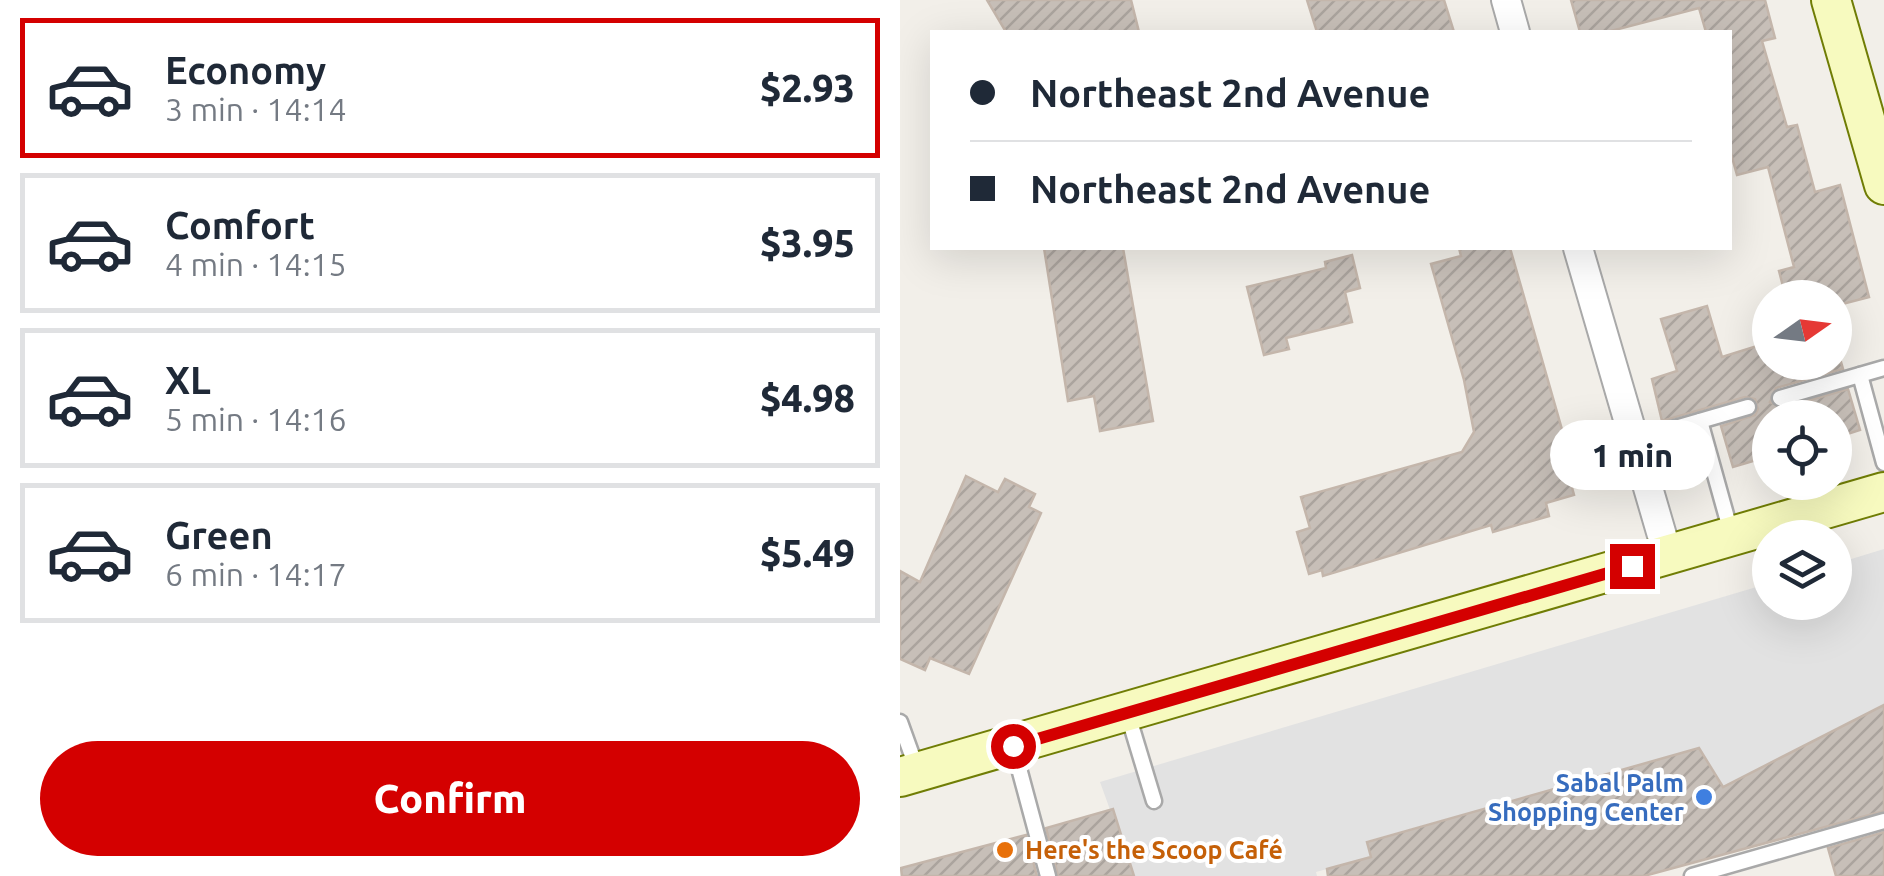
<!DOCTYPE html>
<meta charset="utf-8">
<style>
:root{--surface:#fff;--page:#f2f2f3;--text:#1f2937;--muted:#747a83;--line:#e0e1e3;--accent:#d40000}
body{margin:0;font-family:Ubuntu,sans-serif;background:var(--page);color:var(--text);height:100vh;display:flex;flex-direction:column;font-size:38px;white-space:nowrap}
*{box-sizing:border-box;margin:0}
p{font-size:32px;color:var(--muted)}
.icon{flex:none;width:55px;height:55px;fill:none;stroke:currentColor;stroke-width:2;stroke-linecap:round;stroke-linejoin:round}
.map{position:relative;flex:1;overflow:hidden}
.panel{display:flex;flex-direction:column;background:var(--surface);width:900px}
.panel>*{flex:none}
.top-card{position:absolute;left:30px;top:30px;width:802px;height:220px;border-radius:0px;box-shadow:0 10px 40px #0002;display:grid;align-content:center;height:220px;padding:0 40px;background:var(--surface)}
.needle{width:65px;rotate:76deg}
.controls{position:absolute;left:852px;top:280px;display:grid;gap:20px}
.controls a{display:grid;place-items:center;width:100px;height:100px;border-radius:50%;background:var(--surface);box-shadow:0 10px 40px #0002;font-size:50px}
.end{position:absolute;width:45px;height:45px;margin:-22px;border:12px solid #d40000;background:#fff;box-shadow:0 0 0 5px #fff}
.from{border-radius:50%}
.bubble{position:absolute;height:70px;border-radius:35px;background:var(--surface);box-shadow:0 10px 40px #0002;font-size:32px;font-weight:800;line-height:70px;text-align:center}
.top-card b{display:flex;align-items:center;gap:35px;height:95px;font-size:38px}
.top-card b+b{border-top:2px solid var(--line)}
.top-card i{width:25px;height:25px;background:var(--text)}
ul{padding:18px 0 0;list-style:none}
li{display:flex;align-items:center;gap:30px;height:140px;margin:0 20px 15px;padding:0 20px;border:5px solid var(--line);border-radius:0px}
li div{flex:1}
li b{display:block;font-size:38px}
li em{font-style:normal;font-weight:800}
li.current{border-color:var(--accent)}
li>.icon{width:90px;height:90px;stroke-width:1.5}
.cta{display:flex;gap:20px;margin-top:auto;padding:20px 40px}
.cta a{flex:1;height:115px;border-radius:60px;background:var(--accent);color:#fff;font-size:40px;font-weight:800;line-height:115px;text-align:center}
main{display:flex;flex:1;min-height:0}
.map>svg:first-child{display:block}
.parking{fill:#e2e2e2}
.building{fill:url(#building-hatch);stroke:#c4b6ab;stroke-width:2.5}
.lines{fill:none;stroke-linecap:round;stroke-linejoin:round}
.lane-casing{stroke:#a9a9a9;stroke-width:19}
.street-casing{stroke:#a9a9a9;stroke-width:32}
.secondary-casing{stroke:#707d05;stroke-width:42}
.lane{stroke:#fff;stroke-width:14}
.street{stroke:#fff;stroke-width:28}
.secondary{stroke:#f7fabf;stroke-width:38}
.route{stroke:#d40000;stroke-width:12}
.shop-dot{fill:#3f7fe0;stroke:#fff;stroke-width:4}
.food-dot{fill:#e8710a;stroke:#fff;stroke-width:4}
.labels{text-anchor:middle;stroke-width:8;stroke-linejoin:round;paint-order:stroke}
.shop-label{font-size:25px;font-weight:bold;fill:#366cbe;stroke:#fff;text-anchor:end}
.food-label{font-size:25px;font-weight:bold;fill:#c56008;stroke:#fff;text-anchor:start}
</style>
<main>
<section class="panel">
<ul>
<li class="current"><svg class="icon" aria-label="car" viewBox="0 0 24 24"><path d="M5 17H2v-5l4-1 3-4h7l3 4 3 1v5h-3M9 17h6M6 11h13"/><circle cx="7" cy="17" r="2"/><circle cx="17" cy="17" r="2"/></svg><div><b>Economy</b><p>3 min · 14:14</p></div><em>$2.93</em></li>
<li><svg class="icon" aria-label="car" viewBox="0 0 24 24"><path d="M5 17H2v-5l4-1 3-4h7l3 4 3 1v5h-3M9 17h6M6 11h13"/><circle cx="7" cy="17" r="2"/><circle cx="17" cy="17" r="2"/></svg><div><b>Comfort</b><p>4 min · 14:15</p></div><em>$3.95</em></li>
<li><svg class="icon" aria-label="car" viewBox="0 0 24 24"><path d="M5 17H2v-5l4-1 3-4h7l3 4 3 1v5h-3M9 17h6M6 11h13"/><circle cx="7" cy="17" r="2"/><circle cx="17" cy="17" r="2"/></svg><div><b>XL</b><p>5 min · 14:16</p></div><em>$4.98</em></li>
<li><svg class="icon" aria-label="car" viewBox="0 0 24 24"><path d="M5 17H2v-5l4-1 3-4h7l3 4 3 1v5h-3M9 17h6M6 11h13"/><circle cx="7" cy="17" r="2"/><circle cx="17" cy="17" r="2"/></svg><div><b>Green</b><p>6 min · 14:17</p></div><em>$5.49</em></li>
</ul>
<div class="cta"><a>Confirm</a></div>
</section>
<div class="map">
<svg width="984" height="876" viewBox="0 0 984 876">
<defs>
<pattern id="building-hatch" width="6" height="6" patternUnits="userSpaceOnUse" patternTransform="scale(2.5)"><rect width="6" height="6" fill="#c7bfb8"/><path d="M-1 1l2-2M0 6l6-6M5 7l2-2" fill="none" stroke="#aba49e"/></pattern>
</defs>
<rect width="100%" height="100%" fill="#f2efe9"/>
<!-- parking -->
<polygon class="parking" points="984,549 984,705 823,787 799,748 467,841 471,857 416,872 417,876 234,876 200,782 870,583 870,602 935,602 935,564"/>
<!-- building -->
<g class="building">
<polygon points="87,0 231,0 239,32 106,32"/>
<polygon points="407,0 544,0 554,32 417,32"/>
<polygon points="671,0 865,0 875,38 862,41 887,127 897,125 915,192 940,185 969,297 935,306 935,298 886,298 879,271 894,267 868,167 837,175 830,150 830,32 806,32 799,8 707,32 680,32"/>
<polygon points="144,248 223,248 253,421 200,431 194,396 168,401"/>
<polygon points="559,248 610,248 673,468 667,469 674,495 646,503 649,516 593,532 591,525 423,576 422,570 409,574 397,532 410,528 401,497 562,452 574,432 564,380 531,264 561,256"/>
<polygon points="452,255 460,288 445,292 452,322 386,338 389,349 364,355 347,287 426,268 425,262"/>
<polygon points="807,306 822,357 870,342 870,362 941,362 943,369 876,388 870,402 883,408 948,389 960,430 935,438 935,418 870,418 870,456 833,467 821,426 855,415 858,409 855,399 845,397 762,421 752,379 777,371 761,319"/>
<polygon points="66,476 98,492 105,479 135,494 129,507 141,513 69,674 30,658 25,670 0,659 0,571 20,582"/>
<polygon points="984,705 984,811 744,876 428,876 427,869 471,857 467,842 799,748 823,787"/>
<polygon points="213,809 234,876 158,876 146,828"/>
<polygon points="984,832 984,876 936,876 928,848"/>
<polygon points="126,835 137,876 2,876 1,868"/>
</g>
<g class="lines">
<!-- lane casing -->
<g class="lane-casing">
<g id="lane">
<polyline points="960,375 984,463"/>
<polyline points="880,398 984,368"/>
<polyline points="800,421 832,536"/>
<polyline points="734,440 848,407"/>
<polyline points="228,715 254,801"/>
<polyline points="0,722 18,772"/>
<polyline points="113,746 148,876"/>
<polyline points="792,876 984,821"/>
</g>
</g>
<!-- street casing -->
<g class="street-casing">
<g id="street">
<polyline points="606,0 615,32"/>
<polyline points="678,248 768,556"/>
</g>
</g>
<!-- secondary casing -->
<g class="secondary-casing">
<g id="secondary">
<polyline points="931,0 984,185"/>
<polyline points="0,777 984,492"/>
</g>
</g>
<!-- lane -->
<use href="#lane" class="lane"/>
<!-- street -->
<use href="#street" class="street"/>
<!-- secondary -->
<use href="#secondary" class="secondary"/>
</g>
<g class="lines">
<!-- route -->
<polyline class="route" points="113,746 732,566"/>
</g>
<!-- markers -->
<circle class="shop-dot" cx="804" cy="797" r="10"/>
<circle class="food-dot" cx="105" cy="850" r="10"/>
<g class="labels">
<!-- shop labels -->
<g class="shop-label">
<text x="784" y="792">Sabal Palm<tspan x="784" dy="29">Shopping Center</tspan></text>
</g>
<!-- food labels -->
<g class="food-label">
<text x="125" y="859">Here's the Scoop Café</text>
</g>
</g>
</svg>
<div class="controls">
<a><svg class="needle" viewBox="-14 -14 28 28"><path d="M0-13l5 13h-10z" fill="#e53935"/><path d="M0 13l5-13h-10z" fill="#747a83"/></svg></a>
<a><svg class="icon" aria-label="locate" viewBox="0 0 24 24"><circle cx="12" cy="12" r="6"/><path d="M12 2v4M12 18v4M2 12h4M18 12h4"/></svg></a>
<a><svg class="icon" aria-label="layers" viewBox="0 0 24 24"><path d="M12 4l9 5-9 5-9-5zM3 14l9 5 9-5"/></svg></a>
</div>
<i class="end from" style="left:113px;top:746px"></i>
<i class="end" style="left:732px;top:566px"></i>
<div class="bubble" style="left:650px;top:420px;width:165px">1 min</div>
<div class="top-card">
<b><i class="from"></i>Northeast 2nd Avenue</b>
<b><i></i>Northeast 2nd Avenue</b>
</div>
</div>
</main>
